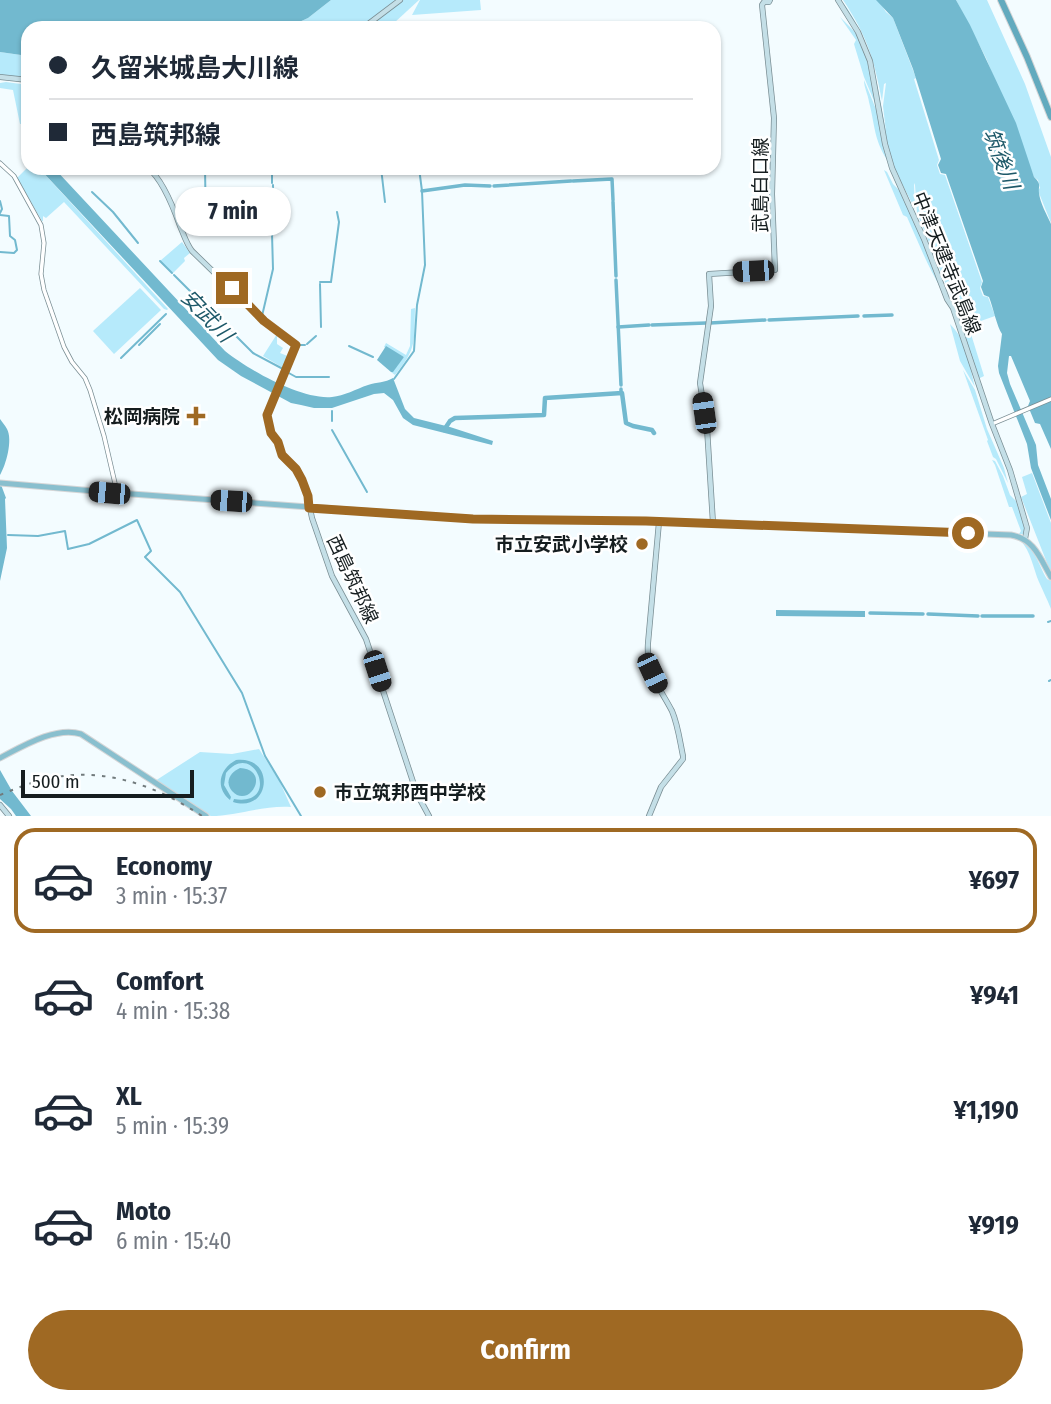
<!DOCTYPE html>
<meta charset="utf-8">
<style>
:root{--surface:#fff;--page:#f2f2f3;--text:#1f2937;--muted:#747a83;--line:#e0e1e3;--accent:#9f6923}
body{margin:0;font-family:"Fira Sans Condensed","Noto Sans JP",sans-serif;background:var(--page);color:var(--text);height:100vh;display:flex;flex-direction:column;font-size:26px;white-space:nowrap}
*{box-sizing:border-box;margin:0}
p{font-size:23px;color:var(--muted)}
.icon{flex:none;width:38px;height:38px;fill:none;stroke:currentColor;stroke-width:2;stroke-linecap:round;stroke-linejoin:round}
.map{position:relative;height:816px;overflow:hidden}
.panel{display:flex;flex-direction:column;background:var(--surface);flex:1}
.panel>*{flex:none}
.banner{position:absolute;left:21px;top:21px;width:700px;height:154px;border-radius:21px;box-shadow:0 2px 5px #0004;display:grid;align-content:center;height:154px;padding:0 28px;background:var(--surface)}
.scale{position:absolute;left:21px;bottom:18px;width:173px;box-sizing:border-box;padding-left:7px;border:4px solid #151d1f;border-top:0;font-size:19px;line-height:24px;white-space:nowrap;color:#151d1f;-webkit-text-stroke:5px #fff;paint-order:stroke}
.end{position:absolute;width:32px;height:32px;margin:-16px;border:9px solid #9f6923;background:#fff;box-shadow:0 0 0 4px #fff}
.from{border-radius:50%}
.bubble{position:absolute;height:49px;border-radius:24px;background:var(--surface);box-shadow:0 2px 5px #0004;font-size:23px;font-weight:700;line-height:49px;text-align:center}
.car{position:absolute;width:21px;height:42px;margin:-21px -10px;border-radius:9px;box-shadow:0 0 5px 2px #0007;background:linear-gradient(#222 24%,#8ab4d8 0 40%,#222 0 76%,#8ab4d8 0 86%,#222 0)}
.banner b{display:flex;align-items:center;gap:24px;height:66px;font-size:26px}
.banner b+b{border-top:2px solid var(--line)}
.banner i{width:18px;height:18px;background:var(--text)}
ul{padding:12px 0 0;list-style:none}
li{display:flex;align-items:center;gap:21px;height:105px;margin:0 14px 10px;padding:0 14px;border:4px solid transparent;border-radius:21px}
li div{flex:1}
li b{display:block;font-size:26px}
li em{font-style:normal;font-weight:700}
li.on{border-color:var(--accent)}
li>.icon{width:63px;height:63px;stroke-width:1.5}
.cta{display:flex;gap:14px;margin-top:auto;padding:14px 28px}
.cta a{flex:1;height:80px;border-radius:42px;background:var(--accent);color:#fff;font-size:28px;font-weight:700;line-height:80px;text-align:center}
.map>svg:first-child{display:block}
.green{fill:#b6eafb}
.water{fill:#72b9cf}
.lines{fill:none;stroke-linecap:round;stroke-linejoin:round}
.stream{stroke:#72b9cf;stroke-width:2}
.canal{stroke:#72b9cf;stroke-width:3.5}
.river{stroke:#72b9cf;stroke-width:4.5}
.tertiary-casing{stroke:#7a8e94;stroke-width:5}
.secondary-casing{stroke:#7a8e94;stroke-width:6}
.primary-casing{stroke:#d5d6d7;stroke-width:7}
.trunk-casing{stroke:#d5d6d7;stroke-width:8}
.tertiary{stroke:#fff;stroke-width:3.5}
.secondary{stroke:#c4dfe7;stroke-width:4.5}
.primary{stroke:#89bfce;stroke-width:5}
.trunk{stroke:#62aabe;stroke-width:6}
.rail{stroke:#717a7c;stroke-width:2;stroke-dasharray:3.5 7;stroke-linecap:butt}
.route{stroke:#9f6923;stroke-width:9}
.poi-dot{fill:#9f6923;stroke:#fff;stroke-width:2.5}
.labels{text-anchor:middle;stroke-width:5;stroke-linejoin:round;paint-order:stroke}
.street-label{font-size:19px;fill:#151d1f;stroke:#fff}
.poi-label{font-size:19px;font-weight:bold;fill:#151d1f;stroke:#fff;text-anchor:end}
.water-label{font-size:21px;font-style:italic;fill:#1e5969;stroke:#fff}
</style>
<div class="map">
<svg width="1051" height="816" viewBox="0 0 1051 816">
<rect width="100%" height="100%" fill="#f3fcff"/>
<!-- green -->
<g class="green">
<polygon points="331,0 397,0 360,28 286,28 308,18"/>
<polygon points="403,0 419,0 394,23 385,28 366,28"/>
<polygon points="420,0 480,0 481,10 412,15"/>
<path d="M 840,0 C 847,6 853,18 858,27 C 875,61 879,94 886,132 L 883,106 L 886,83 L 884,84 L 882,101 C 874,59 867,36 843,0 L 878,0 L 886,12 L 893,18 L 916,78 L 914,79 L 939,160 L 937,165 L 940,174 L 945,175 L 982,282 L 980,288 L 983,296 L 988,297 L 995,316 L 975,323 L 971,334 L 984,376 L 978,379 C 974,365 966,349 964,335 C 962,324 967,311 962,302 L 961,328 L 952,299 L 917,213 L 915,185 L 914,183 L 915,209 L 900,180 L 930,248 L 949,299 L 893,164 L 887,144 L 872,63 Z"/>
<polygon points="956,0 987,0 1025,84 1051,157 1051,223 1039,193 1038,190 1040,188 1038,180 1034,177 986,58"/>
<polygon points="840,17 857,34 869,63 877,108 864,77 854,44 856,40"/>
<polygon points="0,52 28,56 28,78 0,75"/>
<path d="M 864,80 L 878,114 L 888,161 C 874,141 875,125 869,102 C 868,94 864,88 864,80 Z"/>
<polygon points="6,82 28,85 28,123 20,124 13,90 0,88 0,83"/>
<polygon points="28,167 34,169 39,168 168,309 167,310 164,309 64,202 46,218 43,216 43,221 42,221 17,178"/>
<path d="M 884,170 L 887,172 L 893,184 L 900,191 L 921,236 L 942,290 C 928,267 918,242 907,217 L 903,215 Z"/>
<polygon points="182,242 190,253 184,258 185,261 173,273 160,261"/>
<polygon points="140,288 161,310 114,354 93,331"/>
<path d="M 415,308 C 414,342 417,348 395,375 L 391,372 L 404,357 L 384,347 L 386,343 L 406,355 L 410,346 L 411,309 Z"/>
<path d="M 950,324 C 968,342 969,364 975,387 L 960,361 Z"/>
<polygon points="277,334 277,344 283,348 280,353 290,357 285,369 263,356"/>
<polygon points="963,370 975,390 987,429 1004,468 1008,483 996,459 993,457 987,441 988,440"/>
<polygon points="992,460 995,461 1003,476 1010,495 1016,501 1025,529 1023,534 1019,534 1021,531 1012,507 1009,507 995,465"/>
<polygon points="1032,473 1051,523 1051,573 1021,497 1027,494 1022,477"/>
<path d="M 1020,540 C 1035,547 1039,566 1047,579 L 1051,581 L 1051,609 C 1047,599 1043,591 1039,582 C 1033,568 1031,551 1020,540 Z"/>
<path d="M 259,749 L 279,780 L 291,807 C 264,805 235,816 211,816 C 201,814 166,788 155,781 L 200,752 L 232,754 Z"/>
</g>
<!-- water -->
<g class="water">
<polygon points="0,0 331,0 308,18 286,28 28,28 28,56 0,52"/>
<path d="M 876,0 L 956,0 L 970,25 L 1016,123 L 1034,177 C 1042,185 1038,185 1039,193 C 1040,203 1047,215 1051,224 L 1051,449 L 1040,424 L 1035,423 L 1028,406 L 1030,401 L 1011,356 L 1009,356 L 1007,373 L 1010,384 L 1036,445 L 1038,465 L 1051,499 L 1051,520 L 1031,468 L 1027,444 L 999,373 L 998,366 L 1002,334 C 997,327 993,307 989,297 L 984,295 L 981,287 L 983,281 L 946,174 L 941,173 L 938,165 L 941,159 L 913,69 L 895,23 L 893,18 Z"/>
<path d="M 39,168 L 54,168 L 225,351 C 249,370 301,400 332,397 C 344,396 356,389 368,385 C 377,382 385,383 393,378 L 405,409 L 414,418 L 450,427 L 493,441 L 492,445 L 413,425 L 403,418 L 393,400 L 384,393 L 374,394 L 332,408 L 314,408 L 301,405 L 291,403 L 241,376 L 218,360 Z"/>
<polygon points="386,346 404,357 393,372 391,372 377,360"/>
<path d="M 0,419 C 2,422 5,425 7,429 C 13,440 6,465 0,475 Z"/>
<polygon points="0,482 6,498 5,499 7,548 0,581"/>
<polygon points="776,610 865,611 865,617 776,616"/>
<path d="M 236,760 C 276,755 271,814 233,802 L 234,799 C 282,807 254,738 226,773 L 224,785 L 231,797 L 230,800 C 215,788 219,769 236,760 Z"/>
<path d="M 240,768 C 272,770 249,810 232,791 C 224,781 231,772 240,768 Z"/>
<polygon points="0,770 12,791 31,816 16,816 11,809 0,799"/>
</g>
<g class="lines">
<!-- stream -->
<g class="stream">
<polyline points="205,168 206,231"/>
<polyline points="272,168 272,183"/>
<polyline points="381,168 385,202"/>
<polyline points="92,192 113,212 138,243"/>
<polyline points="0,201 2,209 0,213"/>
<polyline points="0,215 9,216 10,236 15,240 17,250 14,253 0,252"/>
<polyline points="272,231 273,185"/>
<polyline points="160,261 172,273"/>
<polyline points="174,275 207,308"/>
<polyline points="320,282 331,282 339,222 337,212"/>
<polyline points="320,284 321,327"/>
<polyline points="209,309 253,353 283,369"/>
<polyline points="262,316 273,269 272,234"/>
<polyline points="307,344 316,336"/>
<polyline points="139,345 160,324"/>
<polyline points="349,346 373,357"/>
<polyline points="296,350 299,345 305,345"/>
<polyline points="121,358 166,314"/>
<polyline points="287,372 296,377 329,377"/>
<polyline points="394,379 414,351 417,305 425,265 422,191 419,168"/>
<polyline points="332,411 332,421"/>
<polyline points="332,430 367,492"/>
<polyline points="8,535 38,536 65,531 68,549 89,544 137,520 151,551 145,557 180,592 242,693 265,756 301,816"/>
<polyline points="1048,622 1051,621"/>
<polyline points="1049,681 1051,680"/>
</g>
<!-- canal -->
<g class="canal">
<polyline points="573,181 612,179 613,200"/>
<polyline points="494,186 571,181"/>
<polyline points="422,191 465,185 490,186"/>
<polyline points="613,202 616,276"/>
<polyline points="616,280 621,385"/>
<polyline points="864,316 892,315"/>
<polyline points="769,320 858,316"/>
<polyline points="710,323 765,320"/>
<polyline points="652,325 706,323"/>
<polyline points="618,327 649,325"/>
<polyline points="621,389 621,393"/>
<polyline points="870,613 923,614"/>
<polyline points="928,614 978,616"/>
<polyline points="982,616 1033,616"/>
</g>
<!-- river -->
<polyline class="river" points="444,430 450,421 455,418 544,415 545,398 622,393 626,423 633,426 652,430 654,433"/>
<!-- tertiary casing -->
<g class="tertiary-casing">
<g id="tertiary">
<polyline points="0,163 14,176 41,225 44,243 41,274 44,290 64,347 72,362 85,378 90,390 104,436 117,492"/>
<polyline points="992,424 1051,399"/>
</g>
</g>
<!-- secondary casing -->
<g class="secondary-casing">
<g id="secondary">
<polyline points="838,0 858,32 870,61 885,144 892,168 924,239 947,299 953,308 992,424 1010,470 1027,528 1025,539"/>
<polyline points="363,28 400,0"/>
<polyline points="0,77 28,80"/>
<path d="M 148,168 C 162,179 174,209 180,226 C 184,235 186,243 192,251 L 264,321 L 296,345 L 267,417 L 271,433 L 278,442 L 282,455 L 296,469 L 306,489 L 312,518 L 332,576 L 366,639 L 417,794 L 429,816"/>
<polyline points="713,523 707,428 700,383 711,306 709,274 775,270 772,194 774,118 762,5 764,2 769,2 770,0"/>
<polyline points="0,805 9,816"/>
<path d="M 649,816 L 661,787 L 683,759 L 683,756 C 680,742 678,725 672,711 C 659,686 646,674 648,643 L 659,522"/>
</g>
</g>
<!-- primary casing -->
<g class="primary-casing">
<g id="primary">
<path d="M 0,483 L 118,493 L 473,519 L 646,521 L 1011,535 C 1034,539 1040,558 1051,577"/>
<path d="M 0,758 C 23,746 56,726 81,734 L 206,816"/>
</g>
</g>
<!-- trunk casing -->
<g class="trunk-casing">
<polyline id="trunk" points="1001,0 1027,57 1051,117"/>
</g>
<!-- tertiary -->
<use href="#tertiary" class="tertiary"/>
<!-- secondary -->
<use href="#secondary" class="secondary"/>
<!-- primary -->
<use href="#primary" class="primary"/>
<!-- trunk -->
<use href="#trunk" class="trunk"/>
<!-- rail -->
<path class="rail" d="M 0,795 C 17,788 34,781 52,778 C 106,767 157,786 202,816"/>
</g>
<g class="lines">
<!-- route -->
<polyline class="route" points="232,288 264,321 296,345 267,415 271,433 278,442 282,455 296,469 302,480 308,496 309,508 473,519 646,521 968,533"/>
</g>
<!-- markers -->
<g class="poi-dot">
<path d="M192.5 405.5h7v7h7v7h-7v7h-7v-7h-7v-7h7z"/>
<circle cx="642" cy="544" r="7"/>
<circle cx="320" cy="792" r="7"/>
</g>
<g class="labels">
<!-- street labels -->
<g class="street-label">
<text transform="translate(760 185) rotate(-90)" y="7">武島白口線</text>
<text transform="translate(947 263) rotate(68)" y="7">中津天建寺武島線</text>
<text transform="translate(353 579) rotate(65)" y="7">西島筑邦線</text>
</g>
<!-- poi labels -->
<g class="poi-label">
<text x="180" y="423">松岡病院</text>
<text x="628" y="551">市立安武小学校</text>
<text x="334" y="799" text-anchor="start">市立筑邦西中学校</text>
</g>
<!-- water labels -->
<g class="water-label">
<text transform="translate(1001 159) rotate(69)" y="7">筑後川</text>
<text transform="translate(207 316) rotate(46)" y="7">安武川</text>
</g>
</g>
</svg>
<div class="scale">500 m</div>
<i class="end from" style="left:968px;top:533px"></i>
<i class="end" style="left:232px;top:288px"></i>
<div class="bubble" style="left:175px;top:187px;width:116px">7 min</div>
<i class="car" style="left:753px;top:271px;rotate:267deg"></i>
<i class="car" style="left:704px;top:413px;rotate:352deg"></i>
<i class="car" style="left:109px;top:493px;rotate:275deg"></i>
<i class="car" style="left:231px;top:501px;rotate:274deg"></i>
<i class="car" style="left:377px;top:671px;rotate:162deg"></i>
<i class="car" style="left:652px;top:673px;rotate:155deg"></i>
<div class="banner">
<b><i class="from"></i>久留米城島大川線</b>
<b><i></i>西島筑邦線</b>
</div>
</div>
<section class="panel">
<ul>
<li class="on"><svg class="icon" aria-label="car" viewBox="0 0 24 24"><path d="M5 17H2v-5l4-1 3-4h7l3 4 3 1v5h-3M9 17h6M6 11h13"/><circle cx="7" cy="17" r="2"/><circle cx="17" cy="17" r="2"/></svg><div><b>Economy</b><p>3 min · 15:37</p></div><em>¥697</em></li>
<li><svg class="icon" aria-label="car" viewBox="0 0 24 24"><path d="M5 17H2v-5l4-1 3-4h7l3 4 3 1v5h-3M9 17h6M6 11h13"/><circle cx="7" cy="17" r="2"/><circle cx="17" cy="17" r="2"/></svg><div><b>Comfort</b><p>4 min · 15:38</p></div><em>¥941</em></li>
<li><svg class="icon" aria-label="car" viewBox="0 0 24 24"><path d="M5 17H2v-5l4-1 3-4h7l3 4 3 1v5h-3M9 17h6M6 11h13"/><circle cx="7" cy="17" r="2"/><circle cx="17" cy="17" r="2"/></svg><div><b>XL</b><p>5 min · 15:39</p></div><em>¥1,190</em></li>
<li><svg class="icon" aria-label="car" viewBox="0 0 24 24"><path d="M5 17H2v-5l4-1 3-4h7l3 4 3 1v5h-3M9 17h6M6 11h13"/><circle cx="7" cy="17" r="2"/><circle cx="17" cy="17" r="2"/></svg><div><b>Moto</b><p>6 min · 15:40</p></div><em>¥919</em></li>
</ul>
<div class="cta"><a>Confirm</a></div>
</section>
